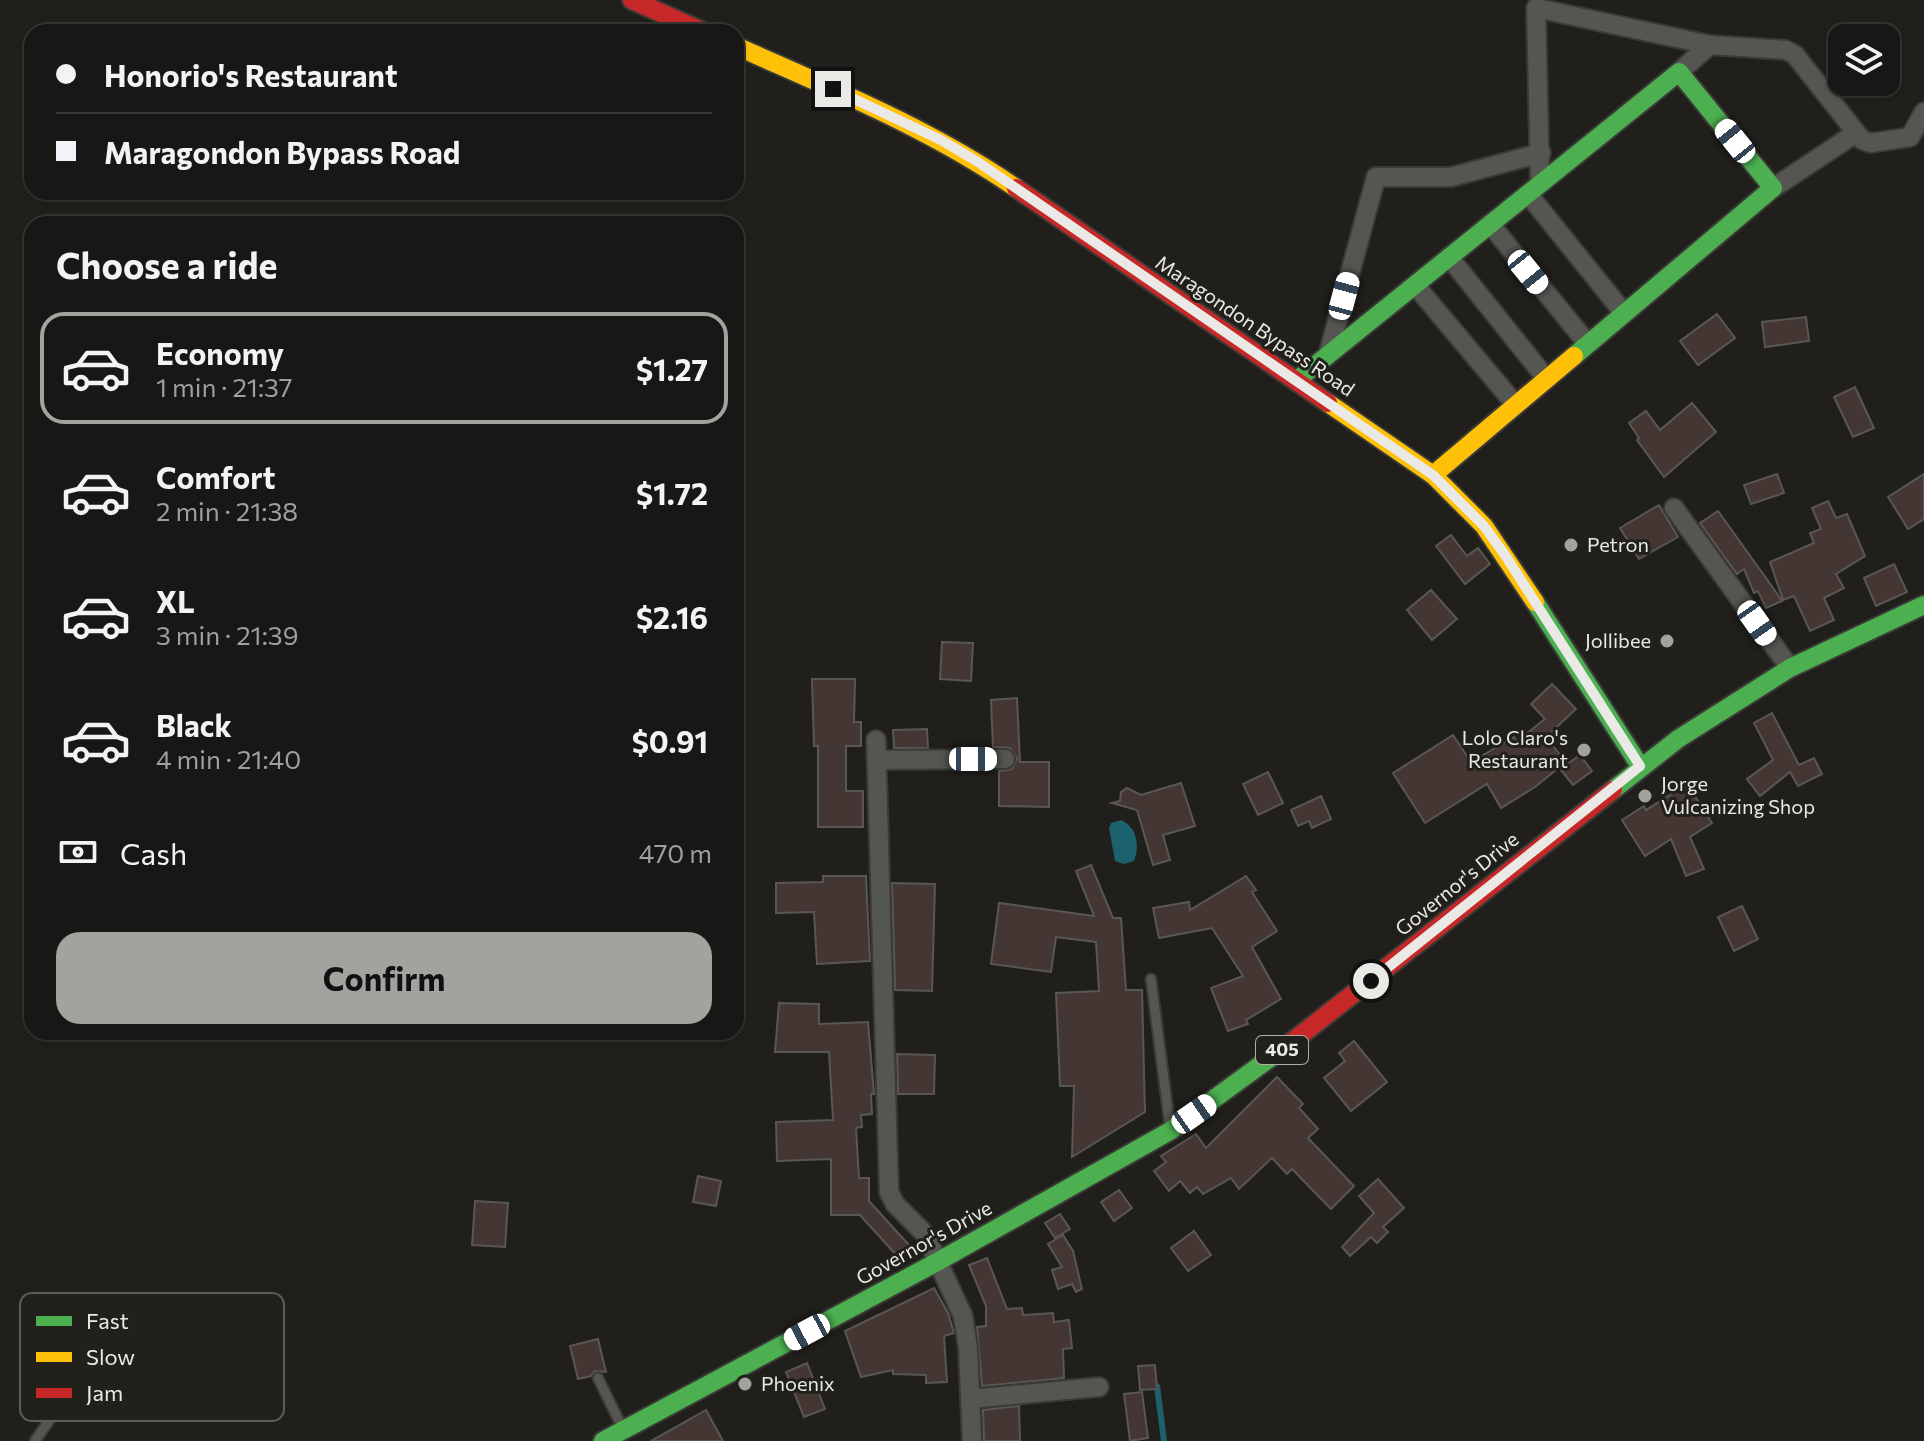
<!DOCTYPE html>
<meta charset="utf-8">
<style>
:root{--surface:#181715;--page:#252422;--text:#f1f3f6;--muted:#9f9fa0;--line:#363634;--accent:#a3a29f}
body{margin:0;font-family:Commissioner,sans-serif;background:var(--page);color:var(--text);height:100vh;display:flex;flex-direction:column;font-size:30px;white-space:nowrap}
*{box-sizing:border-box;margin:0}
p{font-size:26px;color:var(--muted)}
.icon{flex:none;width:44px;height:44px;fill:none;stroke:currentColor;stroke-width:2;stroke-linecap:round;stroke-linejoin:round}
.map{position:relative;flex:1;overflow:hidden}
.drawer{position:absolute;left:24px;top:216px;width:720px;height:824px;display:flex;flex-direction:column;background:var(--surface);border-radius:24px;box-shadow:0 2px 6px #0004,0 0 0 2px var(--line)}
.drawer>*{flex:none}
.hud{position:absolute;left:24px;top:24px;width:720px;height:176px;border-radius:24px;box-shadow:0 2px 6px #0004,0 0 0 2px var(--line);display:grid;align-content:center;height:176px;padding:0 32px;background:var(--surface)}
.buttons{position:absolute;left:1828px;top:24px;display:grid;gap:16px}
.buttons a{display:grid;place-items:center;width:72px;height:72px;border-radius:16px;background:var(--surface);box-shadow:0 2px 6px #0004,0 0 0 2px var(--line);font-size:40px}
.end{position:absolute;width:36px;height:36px;margin:-18px;border:10px solid #eae9e5;background:#111;box-shadow:0 0 0 4px #111}
.from{border-radius:50%}
.car{position:absolute;width:24px;height:48px;margin:-24px -12px;border-radius:10px;box-shadow:0 0 6px 2px #0007;background:linear-gradient(#fff 24%,#345 0 40%,#fff 0 76%,#345 0 86%,#fff 0)}
.hud b{display:flex;align-items:center;gap:28px;height:76px;font-size:30px}
.hud b+b{border-top:2px solid var(--line)}
.hud i{width:20px;height:20px;background:var(--text)}
ul{padding:0;list-style:none}
li{display:flex;align-items:center;gap:24px;height:112px;margin:0 16px 12px;padding:0 16px;border:4px solid transparent;border-radius:24px}
li div{flex:1}
li b{display:block;font-size:30px}
li em{font-style:normal;font-weight:700}
li.current{border-color:var(--accent)}
li>.icon{width:72px;height:72px;stroke-width:1.5}
h2{padding:0 32px;font-size:36px;line-height:96px}
.pay{display:flex;align-items:center;gap:20px;height:88px;padding:0 32px;font-size:30px}
.pay p{margin-inline-start:auto}
.cta{display:flex;gap:16px;margin-top:auto;padding:16px 32px}
.cta a{flex:1;height:92px;border-radius:24px;background:var(--accent);color:#111;font-size:32px;font-weight:700;line-height:92px;text-align:center}
.map>svg:first-child{display:block}
.water{fill:#1b626e}
.lines{fill:none;stroke-linecap:round;stroke-linejoin:round}
.stream{stroke:#1b626e;stroke-width:6}
.building{fill:#443733;stroke:#595755;stroke-width:2}
.lane-casing{stroke:#3a3a36;stroke-width:13}
.street-casing{stroke:#3a3a36;stroke-width:22}
.fast-casing{stroke:#3a3a36;stroke-width:22}
.slow-casing{stroke:#3a3a36;stroke-width:22}
.jam-casing{stroke:#3a3a36;stroke-width:22}
.lane{stroke:#555552;stroke-width:9}
.street{stroke:#555552;stroke-width:18}
.fast{stroke:#4caf50;stroke-width:18}
.slow{stroke:#ffc107;stroke-width:18}
.jam{stroke:#c62828;stroke-width:18}
.route{stroke:#eae9e5;stroke-width:10}
.poi-dot{fill:#a3a29f;stroke:#22201a;stroke-width:3}
.labels{text-anchor:middle;stroke-width:6;stroke-linejoin:round;paint-order:stroke}
.shield{fill:#22201a;stroke:#aeada8;stroke-width:2}
.shield-label{font-size:18px;font-weight:bold;fill:#eae9e5}
.street-label{font-size:20px;fill:#eae9e5;stroke:#22201a}
.poi-label{font-size:20px;fill:#eae9e5;stroke:#22201a;text-anchor:start}
.key{fill:#22201a;stroke:#5e5c57;stroke-width:2}
.key-label{font-size:22px;fill:#eae9e5}
</style>
<div class="map">
<svg width="1924" height="1441" viewBox="0 0 1924 1441">
<rect width="100%" height="100%" fill="#201f1c"/>
<!-- water -->
<path class="water" d="M 1121,820 C 1137,827 1140,846 1134,861 L 1124,864 L 1115,861 L 1109,828 L 1111,823 Z"/>
<g class="lines">
<!-- stream -->
<polyline class="stream" points="1157,1386 1164,1441"/>
</g>
<!-- building -->
<g class="building">
<polygon points="1717,314 1735,338 1698,365 1680,341"/>
<polygon points="1806,317 1809,341 1765,347 1762,322"/>
<polygon points="1855,387 1874,428 1853,437 1834,397"/>
<polygon points="1692,403 1716,432 1664,477 1637,440 1639,438 1629,423 1646,411 1660,430"/>
<polygon points="1777,474 1784,493 1751,504 1744,485"/>
<polygon points="1924,474 1924,519 1908,529 1888,497"/>
<polygon points="1828,501 1836,518 1847,514 1865,556 1836,574 1844,588 1824,598 1834,620 1810,631 1794,596 1783,600 1770,562 1814,543 1810,533 1821,529 1812,508"/>
<polygon points="1659,505 1678,537 1639,559 1620,528"/>
<polygon points="1718,511 1771,585 1782,601 1766,608 1758,591 1754,593 1744,569 1737,574 1700,523"/>
<polygon points="1451,535 1467,556 1478,548 1490,564 1465,584 1436,546"/>
<polygon points="1894,564 1907,592 1876,606 1864,578"/>
<polygon points="1431,590 1457,619 1432,640 1407,610"/>
<polygon points="942,642 973,643 971,681 940,679"/>
<polygon points="812,679 855,679 854,722 861,722 861,746 846,746 846,791 863,791 863,827 818,827 818,746 814,746"/>
<polygon points="1552,684 1576,709 1546,737 1566,762 1535,787 1501,808 1487,784 1425,823 1393,773 1453,735 1471,762 1514,737 1517,741 1545,719 1531,704"/>
<polygon points="1017,698 1020,762 1049,762 1049,807 999,806 999,771 1012,769 1017,758 1010,748 993,747 991,700"/>
<polygon points="1772,713 1799,765 1814,758 1822,774 1798,786 1790,772 1760,796 1747,779 1773,760 1754,723"/>
<polygon points="927,729 928,748 894,748 893,730"/>
<polygon points="1580,755 1592,771 1573,785 1560,769"/>
<polygon points="1268,772 1283,803 1258,815 1243,784"/>
<polygon points="1181,783 1195,826 1163,835 1170,860 1153,865 1137,810 1112,803 1120,801 1121,792 1127,788 1141,795"/>
<polygon points="1687,784 1712,823 1690,837 1704,869 1686,876 1671,839 1645,856 1622,820 1644,806 1646,810"/>
<polygon points="1321,796 1331,819 1312,828 1309,821 1298,826 1291,810"/>
<polygon points="1091,865 1113,918 1121,918 1126,990 1142,990 1145,1112 1072,1157 1074,1086 1060,1086 1056,993 1099,991 1096,942 1056,937 1051,972 991,964 999,903 1094,916 1076,871"/>
<polygon points="823,876 866,876 870,961 817,964 814,912 776,913 776,883 823,882"/>
<polygon points="1246,876 1256,890 1252,892 1277,931 1252,947 1281,999 1246,1020 1248,1024 1228,1031 1211,988 1243,976 1212,928 1159,938 1153,908 1189,902 1190,910"/>
<polygon points="892,883 935,884 932,991 895,990"/>
<polygon points="1742,906 1758,939 1734,951 1718,917"/>
<polygon points="779,1003 819,1004 819,1024 868,1022 874,1094 871,1094 872,1114 861,1115 862,1127 856,1128 859,1178 869,1178 869,1201 909,1245 897,1256 860,1215 831,1215 831,1159 777,1161 776,1122 833,1120 829,1052 775,1052"/>
<polygon points="1354,1041 1387,1082 1351,1111 1324,1078 1345,1061 1339,1053"/>
<polygon points="897,1054 935,1055 934,1094 898,1094"/>
<polygon points="1277,1077 1303,1104 1299,1108 1318,1129 1308,1138 1354,1186 1331,1209 1292,1169 1287,1174 1272,1158 1239,1189 1231,1178 1203,1194 1197,1187 1190,1193 1180,1181 1169,1191 1154,1171 1166,1162 1161,1156 1196,1134 1206,1148"/>
<polygon points="698,1176 721,1181 716,1206 693,1202"/>
<polygon points="1378,1179 1404,1208 1383,1227 1388,1232 1377,1243 1371,1237 1350,1256 1342,1247 1374,1213 1359,1196"/>
<polygon points="1119,1190 1132,1208 1114,1221 1101,1202"/>
<polygon points="475,1201 508,1203 505,1247 472,1245"/>
<polygon points="1060,1214 1070,1229 1055,1238 1045,1223"/>
<polygon points="1194,1231 1211,1255 1188,1271 1171,1248"/>
<polygon points="1063,1235 1073,1251 1082,1289 1076,1292 1072,1284 1058,1289 1052,1270 1062,1267 1048,1244"/>
<polygon points="987,1258 1007,1309 1022,1308 1023,1315 1053,1313 1054,1322 1069,1320 1072,1348 1063,1349 1064,1378 982,1386 977,1327 986,1326 986,1306 969,1265"/>
<polygon points="934,1288 948,1313 954,1333 944,1336 947,1382 926,1383 926,1375 893,1374 893,1370 861,1377 845,1331"/>
<polygon points="598,1339 606,1372 595,1371 591,1376 578,1379 570,1346"/>
<polygon points="807,1363 825,1409 804,1417 786,1372"/>
<polygon points="1155,1365 1157,1389 1140,1390 1138,1366"/>
<polygon points="1142,1392 1148,1438 1130,1441 1124,1394"/>
<polygon points="1019,1406 1020,1441 984,1441 983,1410"/>
<polygon points="706,1410 723,1441 651,1441"/>
</g>
<g class="lines">
<!-- lane casing -->
<g class="lane-casing">
<g id="lane">
<polyline points="1151,979 1170,1127"/>
<polyline points="86,1357 166,1354"/>
<polyline points="598,1378 622,1427"/>
<polyline points="35,1441 61,1403 83,1379 87,1349 66,1327"/>
</g>
</g>
<!-- street casing -->
<g class="street-casing">
<g id="street">
<polyline points="1679,72 1710,45"/>
<polyline points="1540,184 1536,8 1710,45 1786,50 1795,55 1862,140 1871,143 1910,137 1924,112"/>
<polyline points="1773,188 1856,133"/>
<polyline points="1528,194 1623,312"/>
<polyline points="1490,224 1587,343"/>
<polyline points="1449,257 1545,377"/>
<polyline points="1415,285 1514,403"/>
<polyline points="1328,355 1376,177 1451,177 1541,153"/>
<polyline points="1674,508 1790,668"/>
<polyline points="876,740 889,1192 895,1204 925,1234 963,1316 968,1348 972,1441"/>
<polyline points="877,760 1005,759"/>
<polyline points="970,1399 1099,1387"/>
</g>
</g>
<!-- fast casing -->
<g class="fast-casing">
<g id="fast">
<polyline points="1297,380 1679,72 1773,188 1574,356"/>
<polyline points="1535,602 1640,766"/>
<polyline points="1613,790 1678,739 1790,668 1924,605"/>
<polyline points="603,1441 937,1262 1170,1131 1288,1045"/>
</g>
</g>
<!-- slow casing -->
<g class="slow-casing">
<g id="slow">
<path d="M 736,46 C 832,89 929,128 1016,188"/>
<polyline points="1328,403 1433,475 1484,526 1535,602"/>
<polyline points="1433,475 1574,356"/>
</g>
</g>
<!-- jam casing -->
<g class="jam-casing">
<g id="jam">
<polyline points="632,0 704,32"/>
<polyline points="1016,188 1328,403"/>
<polyline points="1288,1045 1613,790"/>
</g>
</g>
<!-- lane -->
<use href="#lane" class="lane"/>
<!-- street -->
<use href="#street" class="street"/>
<!-- fast -->
<use href="#fast" class="fast"/>
<!-- slow -->
<use href="#slow" class="slow"/>
<!-- jam -->
<use href="#jam" class="jam"/>
</g>
<g class="lines">
<!-- route -->
<polyline class="route" points="833,89 941,140 978,162 1433,475 1484,526 1505,555 1640,766 1371,981"/>
</g>
<!-- markers -->
<g class="poi-dot">
<circle cx="1571" cy="545" r="8"/>
<circle cx="1667" cy="641" r="8"/>
<circle cx="1584" cy="750" r="8"/>
<circle cx="1645" cy="796" r="8"/>
<circle cx="745" cy="1384" r="8"/>
</g>
<g class="labels">
<!-- shield labels -->
<rect class="shield" x="1256" y="1036" width="52" height="28" rx="6"/>
<g class="shield-label">
<text x="1282" y="1056">405</text>
</g>
<!-- street labels -->
<g class="street-label">
<text transform="translate(1255 326) rotate(34)" y="7">Maragondon Bypass Road</text>
<text transform="translate(1457 884) rotate(-39)" y="7">Governor's Drive</text>
<text transform="translate(924 1243) rotate(-29)" y="7">Governor's Drive</text>
</g>
<!-- poi labels -->
<g class="poi-label">
<text x="1587" y="552">Petron</text>
<text x="1651" y="648" text-anchor="end">Jollibee</text>
<text x="1568" y="745" text-anchor="end">Lolo Claro's<tspan x="1568" dy="23">Restaurant</tspan></text>
<text x="1661" y="791">Jorge<tspan x="1661" dy="23">Vulcanizing Shop</tspan></text>
<text x="761" y="1391">Phoenix</text>
</g>
</g>
<!-- legend -->
<rect x="20" y="1293" width="264" height="128" rx="12" class="key"/>
<rect x="36" y="1316" width="36" height="10" fill="#4caf50"/>
<rect x="36" y="1352" width="36" height="10" fill="#ffc107"/>
<rect x="36" y="1388" width="36" height="10" fill="#c62828"/>
<g class="key-label">
<text x="86" y="1329">Fast</text>
<text x="86" y="1365">Slow</text>
<text x="86" y="1401">Jam</text>
</g>
</svg>
<div class="buttons">
<a><svg class="icon" aria-label="layers" viewBox="0 0 24 24"><path d="M12 4l9 5-9 5-9-5zM3 14l9 5 9-5"/></svg></a>
</div>
<i class="end from" style="left:1371px;top:981px"></i>
<i class="end" style="left:833px;top:89px"></i>
<i class="car" style="left:1735px;top:141px;rotate:321deg"></i>
<i class="car" style="left:1528px;top:272px;rotate:141deg"></i>
<i class="car" style="left:1344px;top:296px;rotate:15deg"></i>
<i class="car" style="left:1757px;top:623px;rotate:145deg"></i>
<i class="car" style="left:973px;top:759px;rotate:90deg"></i>
<i class="car" style="left:1194px;top:1114px;rotate:55deg"></i>
<i class="car" style="left:807px;top:1332px;rotate:242deg"></i>
<div class="hud">
<b><i class="from"></i>Honorio's Restaurant</b>
<b><i></i>Maragondon Bypass Road</b>
</div>
<section class="drawer">
<h2>Choose a ride</h2>
<ul>
<li class="current"><svg class="icon" aria-label="car" viewBox="0 0 24 24"><path d="M5 17H2v-5l4-1 3-4h7l3 4 3 1v5h-3M9 17h6M6 11h13"/><circle cx="7" cy="17" r="2"/><circle cx="17" cy="17" r="2"/></svg><div><b>Economy</b><p>1 min · 21:37</p></div><em>$1.27</em></li>
<li><svg class="icon" aria-label="car" viewBox="0 0 24 24"><path d="M5 17H2v-5l4-1 3-4h7l3 4 3 1v5h-3M9 17h6M6 11h13"/><circle cx="7" cy="17" r="2"/><circle cx="17" cy="17" r="2"/></svg><div><b>Comfort</b><p>2 min · 21:38</p></div><em>$1.72</em></li>
<li><svg class="icon" aria-label="car" viewBox="0 0 24 24"><path d="M5 17H2v-5l4-1 3-4h7l3 4 3 1v5h-3M9 17h6M6 11h13"/><circle cx="7" cy="17" r="2"/><circle cx="17" cy="17" r="2"/></svg><div><b>XL</b><p>3 min · 21:39</p></div><em>$2.16</em></li>
<li><svg class="icon" aria-label="car" viewBox="0 0 24 24"><path d="M5 17H2v-5l4-1 3-4h7l3 4 3 1v5h-3M9 17h6M6 11h13"/><circle cx="7" cy="17" r="2"/><circle cx="17" cy="17" r="2"/></svg><div><b>Black</b><p>4 min · 21:40</p></div><em>$0.91</em></li>
</ul>
<div class="pay"><svg class="icon" aria-label="cash" viewBox="0 0 24 24"><path d="M3 7h18v10H3z"/><circle cx="12" cy="12" r="2"/></svg>Cash<p>470 m</p></div>
<div class="cta"><a>Confirm</a></div>
</section>
</div>
